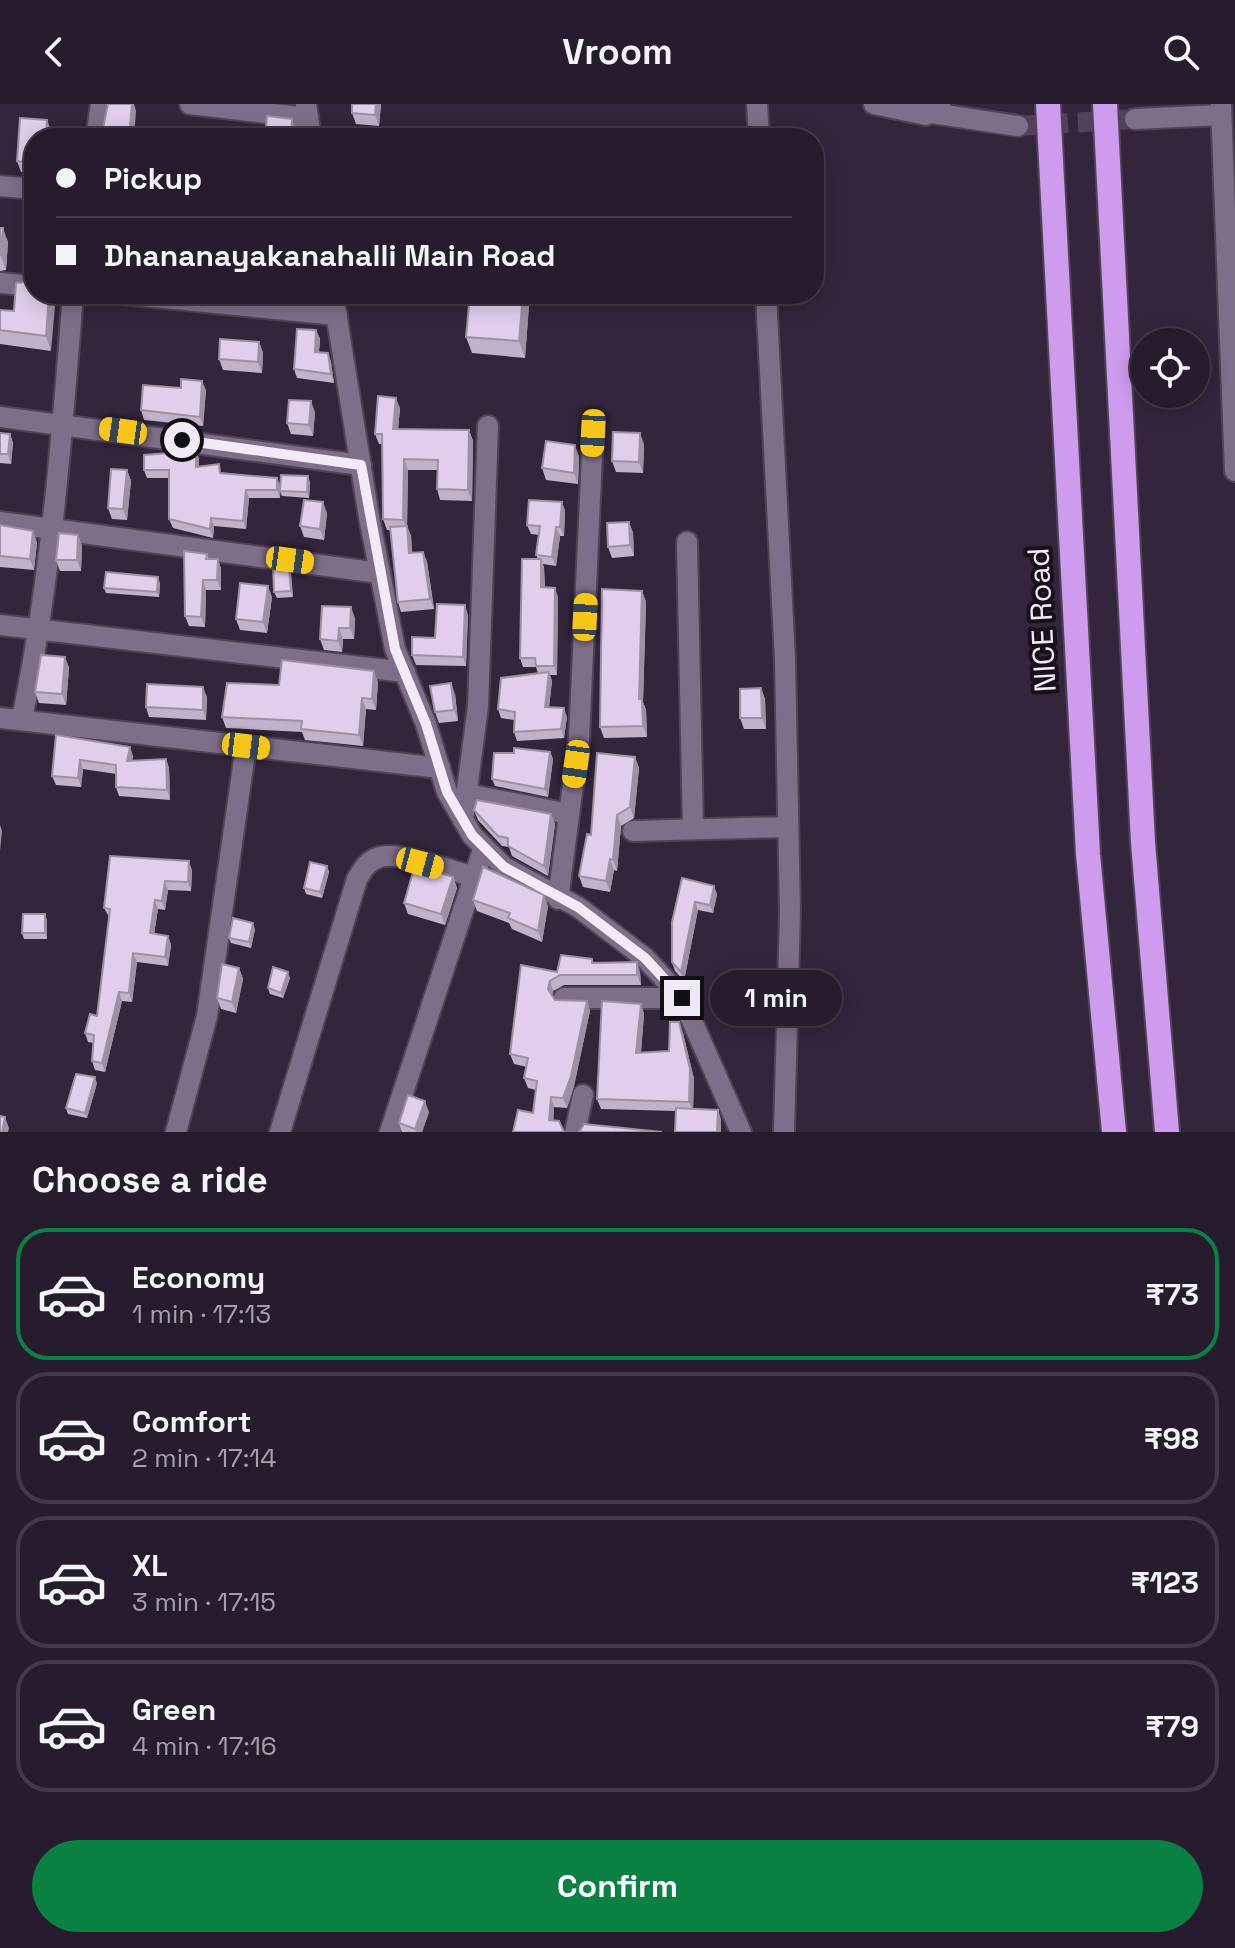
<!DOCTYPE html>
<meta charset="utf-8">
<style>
:root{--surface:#261c2d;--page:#322939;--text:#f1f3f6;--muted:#a4a1aa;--line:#423a49;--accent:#0b8043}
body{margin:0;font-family:"Space Grotesk",sans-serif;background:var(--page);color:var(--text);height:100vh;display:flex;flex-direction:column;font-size:30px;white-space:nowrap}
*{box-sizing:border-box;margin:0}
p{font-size:26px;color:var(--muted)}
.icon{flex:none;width:44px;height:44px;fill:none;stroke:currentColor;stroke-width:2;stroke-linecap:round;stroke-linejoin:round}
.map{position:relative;height:1028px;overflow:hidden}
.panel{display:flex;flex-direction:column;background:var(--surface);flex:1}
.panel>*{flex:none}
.hud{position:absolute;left:24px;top:24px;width:800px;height:176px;border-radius:32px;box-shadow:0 4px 20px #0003,0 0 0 2px var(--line);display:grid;align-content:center;height:176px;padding:0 32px;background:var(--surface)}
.tools{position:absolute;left:1130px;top:224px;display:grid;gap:16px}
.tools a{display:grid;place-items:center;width:80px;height:80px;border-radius:50%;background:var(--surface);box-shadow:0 4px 20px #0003,0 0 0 2px var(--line);font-size:40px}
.end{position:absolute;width:36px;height:36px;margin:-18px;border:10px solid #f2e9f9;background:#111;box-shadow:0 0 0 4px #111}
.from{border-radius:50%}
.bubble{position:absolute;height:56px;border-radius:28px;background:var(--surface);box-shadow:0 4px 20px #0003,0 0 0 2px var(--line);font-size:26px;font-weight:700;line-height:56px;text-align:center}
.car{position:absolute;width:24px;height:48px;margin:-24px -12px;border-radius:10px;box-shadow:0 0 6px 2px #0007;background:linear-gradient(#f5c518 24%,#345 0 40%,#f5c518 0 76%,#345 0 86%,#f5c518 0)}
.hud b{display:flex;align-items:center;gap:28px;height:76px;font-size:30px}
.hud b+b{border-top:2px solid var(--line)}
.hud i{width:20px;height:20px;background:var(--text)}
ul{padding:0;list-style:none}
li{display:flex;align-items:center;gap:24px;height:132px;margin:0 16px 12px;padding:0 16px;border:4px solid var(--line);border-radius:32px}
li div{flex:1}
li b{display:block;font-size:30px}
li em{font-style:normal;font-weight:700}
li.on{border-color:var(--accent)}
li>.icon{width:72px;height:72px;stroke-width:1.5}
h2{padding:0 32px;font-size:36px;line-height:96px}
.action{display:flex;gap:16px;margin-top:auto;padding:16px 32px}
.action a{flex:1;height:92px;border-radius:48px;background:var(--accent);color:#fff;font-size:32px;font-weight:700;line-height:92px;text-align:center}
header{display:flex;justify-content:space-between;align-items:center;height:104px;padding:0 32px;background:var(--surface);font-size:36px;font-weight:700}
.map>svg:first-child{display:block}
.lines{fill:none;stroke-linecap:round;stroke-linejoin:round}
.minor-tunnel{stroke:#504258;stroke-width:20;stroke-dasharray:20 10;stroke-linecap:butt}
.minor-casing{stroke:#4f4356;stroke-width:24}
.tertiary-casing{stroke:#4f4356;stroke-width:24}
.motorway-casing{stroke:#4f4356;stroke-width:28}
.minor{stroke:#7e6e89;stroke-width:20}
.tertiary{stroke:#7e6e89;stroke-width:20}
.motorway{stroke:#cf9bef;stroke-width:24}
.wall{fill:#c1b1cb}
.shaded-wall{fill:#9d90a5}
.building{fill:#e0ceec;stroke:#9d90a5;stroke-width:2}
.route{stroke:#f2e9f9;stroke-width:10}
.labels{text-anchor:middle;stroke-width:8;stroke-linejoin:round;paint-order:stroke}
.street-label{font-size:30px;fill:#f2e9f9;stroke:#18111c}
</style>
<header><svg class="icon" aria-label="back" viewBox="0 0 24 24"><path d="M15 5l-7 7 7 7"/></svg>Vroom<svg class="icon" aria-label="search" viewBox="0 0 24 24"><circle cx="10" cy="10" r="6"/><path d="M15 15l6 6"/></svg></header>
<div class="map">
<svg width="1235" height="1028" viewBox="0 0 1235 1028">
<rect width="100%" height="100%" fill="#33253c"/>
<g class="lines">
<!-- minor-tunnel -->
<polyline class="minor-tunnel" points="1018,22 1135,15"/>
<!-- minor casing -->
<g class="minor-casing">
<g id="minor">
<polyline points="190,0 308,14"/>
<polyline points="757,0 759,34"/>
<polyline points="874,0 926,11 940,0"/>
<polyline points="1221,0 1235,367"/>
<polyline points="932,9 1018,22"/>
<polyline points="1135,15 1221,11"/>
<polyline points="96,34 101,0"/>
<polyline points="0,82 34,85"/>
<polyline points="0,179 34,182"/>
<polyline points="123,190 337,211"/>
<polyline points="766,190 785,555 790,808 784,1028"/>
<polyline points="0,313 361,361"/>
<polyline points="0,418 379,469"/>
<polyline points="687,438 693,725"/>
<polyline points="0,521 405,568"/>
<polyline points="0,614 440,664"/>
<path d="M 22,615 C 51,475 62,333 73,190"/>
<polyline points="467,690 569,710"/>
<polyline points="463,716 478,602 488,322"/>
<polyline points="633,727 788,723"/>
<polyline points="558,795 579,635 593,329"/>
<polyline points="564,894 682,894"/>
<polyline points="176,1028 207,912 246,642"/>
<path d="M 280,1028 L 357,775 C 363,765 368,756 380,753 C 401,747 452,767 474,773"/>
<polyline points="390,1028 484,743"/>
<polyline points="575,1028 583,991"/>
</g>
</g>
<!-- tertiary casing -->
<g class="tertiary-casing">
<g id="tertiary">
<polyline points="306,0 311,34"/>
<polyline points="333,190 369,413 395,545 426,620 447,688 472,731 504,763 578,803 645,854 682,894 741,1028"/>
</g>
</g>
<!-- motorway casing -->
<g class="motorway-casing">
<g id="motorway">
<polyline points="1048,0 1088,750 1114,1028"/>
<polyline points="1105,0 1143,738 1167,1028"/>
</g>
</g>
<!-- minor -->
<use href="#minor" class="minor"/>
<!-- tertiary -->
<use href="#tertiary" class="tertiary"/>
<!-- motorway -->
<use href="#motorway" class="motorway"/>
</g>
<!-- wall -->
<g class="wall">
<polygon points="352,0 381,0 379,22 356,20 352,9"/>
<polygon points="20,14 47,16 51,27 51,34 34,34 34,70 21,68 17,57"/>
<polygon points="0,124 8,138 6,166 0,167"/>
<polygon points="34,177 51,247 0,240 0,206 14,207"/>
<polygon points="278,190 297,190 297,194 279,192"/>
<polygon points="529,201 525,254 472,249 466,233"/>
<polygon points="316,226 320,235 319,248 328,249 331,258 334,279 297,274 294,265"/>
<polygon points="259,238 263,249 262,269 223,266 219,255"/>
<polygon points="206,286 203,322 144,316 141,306"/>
<polygon points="400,304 398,325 469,326 473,337 472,397 440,396 437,385 437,366 408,366 407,422 411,432 412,449 423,448 427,458 434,505 401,508 398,498 390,426 387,426 383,415 382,340 379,340 375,330"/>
<polygon points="315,308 313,332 291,330 287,319"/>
<polygon points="0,329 10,330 13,339 11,360 0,359"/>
<polygon points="644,340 643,369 616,368 612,357"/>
<polygon points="196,347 199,355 199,362 222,369 277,374 280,382 310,378 309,394 282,392 280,387 280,394 249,394 246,425 214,422 213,434 173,424 169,415 169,374 147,374 144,366"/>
<polygon points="579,352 578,380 546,376 542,364"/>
<polygon points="127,366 131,377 127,416 112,415 108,404"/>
<polygon points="562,398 565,407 564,432 560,432 556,462 543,460 544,464 545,483 558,493 557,571 550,571 552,577 549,603 567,613 564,634 517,637 514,628 514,616 501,614 498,605 538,569 536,563 523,563 520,554 538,455 536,451 539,431 531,430 527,421"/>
<polygon points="327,409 324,436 304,433 300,422"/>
<polygon points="629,418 633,429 634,452 612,454 608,443"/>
<polygon points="0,421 37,438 34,466 0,463"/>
<polygon points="78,431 82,442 81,467 60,467 56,456"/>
<polygon points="207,450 209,455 218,455 221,465 221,486 206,486 205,523 189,522 185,512"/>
<polygon points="291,470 293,493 277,494 274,488"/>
<polygon points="160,479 159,493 106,489 104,484"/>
<polygon points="642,487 646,498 643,598 646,606 647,633 604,634 600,623"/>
<polygon points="272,493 267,529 240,526 236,515"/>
<polygon points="468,511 466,562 416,561 412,551"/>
<polygon points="355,514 354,535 343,535 342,548 324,546 320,535"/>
<polygon points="65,553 69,564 66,601 39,599 35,588"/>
<polygon points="378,578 376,606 366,605 363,642 305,636 302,628 226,624 222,613 279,581"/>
<polygon points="761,584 765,595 766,625 744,625 740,614"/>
<polygon points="455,590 458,617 439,619 435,608"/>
<polygon points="207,593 206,616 149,613 146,603"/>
<polygon points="56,631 133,652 132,657 166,655 169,664 170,696 119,692 116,683 116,670 83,665 81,683 56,681 52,672"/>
<polygon points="550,648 553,655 548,693 495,682 492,675 514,649"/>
<polygon points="635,653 639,664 634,714 621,722 617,767 614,766 610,788 583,783 579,772 591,731"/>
<polygon points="474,706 551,710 555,720 548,772 512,752 509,743 502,742 478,716"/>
<polygon points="327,762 329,768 322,794 306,790 304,784"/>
<polygon points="192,766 191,787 168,786 165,806 158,805 154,830 168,832 171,841 168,862 137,858 132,898 122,897 105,968 95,966 92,957 94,939 88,938 85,929 97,912 109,813 104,804"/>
<polygon points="453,773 457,784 445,821 408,810 404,799"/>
<polygon points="682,774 717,790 713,809 698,806 684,877 675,867 672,858"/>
<polygon points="473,796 548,802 542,838 512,825 509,819 477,807"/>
<polygon points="47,816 47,835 24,835 22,829"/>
<polygon points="255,825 251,844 231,839 229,834"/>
<polygon points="592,855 594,859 640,868 641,881 564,881 553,887 552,892 555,896 587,897 590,907 574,982 567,1004 554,1003 553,1017 562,1027 533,1009 536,986 528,984 524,974 527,963 514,960 510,950 521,861 557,868"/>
<polygon points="239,864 243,875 236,909 221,905 217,894"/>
<polygon points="290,874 283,894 270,890 268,884"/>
<polygon points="641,900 644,910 641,949 669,947 683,929 694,975 693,1005 718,1006 721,1016 721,1028 675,1028 676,1007 601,1005 597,995"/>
<polygon points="97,979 87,1014 68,1010 66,1004"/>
<polygon points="429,1008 422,1028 402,1028 399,1019"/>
</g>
<!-- shaded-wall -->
<g class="shaded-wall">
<polygon points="132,0 134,0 136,7 134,34 129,34"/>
<polygon points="376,0 381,0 379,22 375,11"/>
<polygon points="292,15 296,26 295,34 291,34"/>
<polygon points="47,16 51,27 51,34 46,34"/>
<polygon points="3,124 8,138 6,166 1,152"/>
<polygon points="49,190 56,190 51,247 46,232"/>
<polygon points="523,190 525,190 529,201 525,254 519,237"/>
<polygon points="316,226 320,235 318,257 315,248"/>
<polygon points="259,238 263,249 262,269 258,258"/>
<polygon points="328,249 331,258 334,279 331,270"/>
<polygon points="202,277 206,286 203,322 200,313"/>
<polygon points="396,294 400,304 397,336 393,325"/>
<polygon points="311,297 315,308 313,332 309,321"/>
<polygon points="469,326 473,337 472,397 468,386"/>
<polygon points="640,329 644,340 643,369 639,358"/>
<polygon points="10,330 13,339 11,360 8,350"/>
<polygon points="575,341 579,352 578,380 574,369"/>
<polygon points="196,347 199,355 199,371 196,363"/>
<polygon points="404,355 408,366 407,426 403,416"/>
<polygon points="127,366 131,377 127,416 123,405"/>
<polygon points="308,372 310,378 309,394 307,388"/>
<polygon points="277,374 281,383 280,394 277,386"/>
<polygon points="246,386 249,394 246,425 243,417"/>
<polygon points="323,398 327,409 324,436 320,425"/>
<polygon points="562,398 565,407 564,432 560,423"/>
<polygon points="211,414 214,422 213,434 210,425"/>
<polygon points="629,418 633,429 634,452 630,441"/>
<polygon points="407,422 411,432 413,459 409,449"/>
<polygon points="556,423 560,432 556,462 552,453"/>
<polygon points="33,427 37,438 34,466 30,455"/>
<polygon points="78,431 82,442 81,467 77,456"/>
<polygon points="423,448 427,458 434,505 430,495"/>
<polygon points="218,455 221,465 221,486 217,476"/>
<polygon points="541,455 544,464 545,492 541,483"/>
<polygon points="289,465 291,470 293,493 291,487"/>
<polygon points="158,473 160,479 159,493 157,488"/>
<polygon points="203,476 206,486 205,523 201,513"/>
<polygon points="268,482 272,493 267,529 263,518"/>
<polygon points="555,484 558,493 557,571 554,562"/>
<polygon points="642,487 646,498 643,598 646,606 647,633 643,622 639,595"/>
<polygon points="465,501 468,511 466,562 463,553"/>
<polygon points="351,503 355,514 354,535 350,524"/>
<polygon points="339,524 343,535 342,548 338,537"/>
<polygon points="65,553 69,564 66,601 62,590"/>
<polygon points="374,567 378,578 376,606 372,595"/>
<polygon points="549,568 552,577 548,612 545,603"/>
<polygon points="451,579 455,590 458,617 454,606"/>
<polygon points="203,583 207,593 206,616 203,606"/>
<polygon points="761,584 765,595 766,625 762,614"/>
<polygon points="362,594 366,605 363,642 359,631"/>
<polygon points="564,604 567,613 564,634 561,625"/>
<polygon points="130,643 133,652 131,666 127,657"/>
<polygon points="550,648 553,655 548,693 545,685"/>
<polygon points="635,653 639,664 634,714 630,703"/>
<polygon points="166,655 169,664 170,696 167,686"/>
<polygon points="80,656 83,665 81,683 78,674"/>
<polygon points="551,710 555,720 548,772 544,762"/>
<polygon points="617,711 621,722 617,767 613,756"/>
<polygon points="0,721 2,727 0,747"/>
<polygon points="610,755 614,766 610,788 606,777"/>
<polygon points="189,757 192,766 191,787 188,778"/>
<polygon points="327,762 329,768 322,794 320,788"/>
<polygon points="453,773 457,784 445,821 441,810"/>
<polygon points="165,777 168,786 165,806 162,797"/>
<polygon points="714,782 717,790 713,809 710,801"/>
<polygon points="544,791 548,802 542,838 538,827"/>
<polygon points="155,796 158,805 153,838 150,829"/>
<polygon points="695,798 698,806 684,877 681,868"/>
<polygon points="45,810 47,816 47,835 45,829"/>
<polygon points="253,819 255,825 251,844 249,838"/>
<polygon points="168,832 171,841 168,862 165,853"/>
<polygon points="133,849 137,858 132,898 129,889"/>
<polygon points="637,858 640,868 641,881 637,871"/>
<polygon points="239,864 243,875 236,909 232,898"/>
<polygon points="288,868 290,874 283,894 281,889"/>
<polygon points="550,877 553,887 551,895 548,885"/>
<polygon points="119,888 122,897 105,968 102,959"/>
<polygon points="587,897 590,907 574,982 567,1004 563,994"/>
<polygon points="641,900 644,910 640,959 636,949"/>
<polygon points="679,918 683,929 694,975 693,1008 689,998"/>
<polygon points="95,973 97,979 87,1014 85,1009"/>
<polygon points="551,993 554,1003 553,1026 549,1016"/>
<polygon points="425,997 429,1008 422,1028 416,1028 415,1025"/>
<polygon points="718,1006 721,1016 721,1028 717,1028"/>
<polygon points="5,1013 9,1024 8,1028 2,1028"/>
</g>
<!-- building -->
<g class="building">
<polygon points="108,0 132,0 129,34 101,34"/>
<polygon points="352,0 376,0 375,11 352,9"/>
<polygon points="267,12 292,15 291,34 265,34"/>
<polygon points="20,14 47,16 46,34 34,34 34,59 17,57"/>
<polygon points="0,124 3,124 0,152"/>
<polygon points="34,177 34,190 49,190 46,232 0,226 0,206 14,207 16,179"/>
<polygon points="470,190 523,190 519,237 466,233"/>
<polygon points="297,225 316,226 315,248 328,249 331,270 294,265"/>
<polygon points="220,235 259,238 258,258 219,255"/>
<polygon points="181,275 202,277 200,313 141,306 143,281 181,284"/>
<polygon points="378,292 396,294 393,325 469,326 468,386 437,385 438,356 404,355 403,416 383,415 382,330 375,330"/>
<polygon points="289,296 311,297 309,321 287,319"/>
<polygon points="613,328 640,329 639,358 612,357"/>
<polygon points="0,329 10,330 8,350 0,350"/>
<polygon points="546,337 575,341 574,369 542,364"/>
<polygon points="196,347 196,363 219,360 220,369 277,374 277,386 246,386 243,417 211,414 210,425 169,415 169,366 144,366 144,351"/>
<polygon points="111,365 127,366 123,405 108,404"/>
<polygon points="281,371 308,372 307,388 280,387"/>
<polygon points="304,396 323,398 320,425 300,422"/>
<polygon points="529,396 562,398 560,423 556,423 552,453 536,451 540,422 527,421"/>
<polygon points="629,418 630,441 608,443 607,419"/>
<polygon points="0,421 33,427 30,455 0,452"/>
<polygon points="407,422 409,449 423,448 430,495 398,498 390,423"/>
<polygon points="59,429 78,431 77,456 56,456"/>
<polygon points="184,447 207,450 206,455 218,455 217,476 203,476 201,513 185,512"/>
<polygon points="522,455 541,455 541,483 555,484 554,562 536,562 535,554 520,554"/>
<polygon points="273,463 289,465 291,487 274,488"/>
<polygon points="106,468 158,473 157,488 104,484"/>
<polygon points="240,479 268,482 263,518 236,515"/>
<polygon points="602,485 642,487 639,595 642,595 643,622 600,623"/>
<polygon points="437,500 465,501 463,553 412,551 412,533 435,534"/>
<polygon points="322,502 351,503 350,524 339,524 338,537 320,535"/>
<polygon points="41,551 65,553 62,590 35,588"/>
<polygon points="282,556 374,567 372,595 362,594 359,631 301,625 302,617 222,613 227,579 279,581"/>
<polygon points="549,568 545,603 564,604 561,625 514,628 515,608 498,605 501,574"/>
<polygon points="451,579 454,606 435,608 430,582"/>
<polygon points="147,580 203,583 203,606 146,603"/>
<polygon points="761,584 762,614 740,614 740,585"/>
<polygon points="56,631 130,643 127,657 166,655 167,686 116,683 116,661 80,656 78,674 52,672"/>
<polygon points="514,644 550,648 545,685 492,675 494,649 514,649"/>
<polygon points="597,649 635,653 630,703 617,711 613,756 610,755 606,777 579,772 587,730 591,731"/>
<polygon points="477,696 551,710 544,762 508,742 508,734 498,732 474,706"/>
<polygon points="110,752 189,757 188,778 165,777 162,797 155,796 150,829 168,832 165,853 133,849 129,889 119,888 102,959 92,957 94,931 85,929 90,910 97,912 110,805 104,804"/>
<polygon points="310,758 327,762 320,788 304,784"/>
<polygon points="415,761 453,773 441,810 404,799"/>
<polygon points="483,763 544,791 538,827 508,814 510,809 473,796"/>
<polygon points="682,774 714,782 710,801 695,798 681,868 672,858 672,818"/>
<polygon points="23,810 45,810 45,829 22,829"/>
<polygon points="233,814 253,819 249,838 229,834"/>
<polygon points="561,851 592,855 592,859 637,858 637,871 560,871 550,877 548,885 555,896 587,897 571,972 563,994 551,993 549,1016 559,1017 564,1028 513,1028 518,1006 533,1009 537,977 524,974 528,954 510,950 521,861 557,868"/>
<polygon points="222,860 239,864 232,898 217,894"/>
<polygon points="273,863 288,868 281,889 268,884"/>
<polygon points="602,897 641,900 636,949 669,947 670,918 679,918 690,965 689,998 597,995"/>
<polygon points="76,970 95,973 85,1009 66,1004"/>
<polygon points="408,991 425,997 415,1025 399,1019"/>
<polygon points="676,1004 718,1006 717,1028 675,1028"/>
<polygon points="0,1012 5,1013 2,1028 0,1028"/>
<polygon points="584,1020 662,1028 579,1028 580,1027"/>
</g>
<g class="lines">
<!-- route -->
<polyline class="route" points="182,336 361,361 395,545 426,620 447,688 472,731 504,763 578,803 645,854 682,894"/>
</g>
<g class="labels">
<!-- street labels -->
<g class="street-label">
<text transform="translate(1042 516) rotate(-93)" y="10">NICE Road</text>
</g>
</g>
</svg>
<div class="tools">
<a><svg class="icon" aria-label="locate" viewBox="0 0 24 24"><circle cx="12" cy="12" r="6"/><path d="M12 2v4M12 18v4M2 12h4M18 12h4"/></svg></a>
</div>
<i class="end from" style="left:182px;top:336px"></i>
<i class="end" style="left:682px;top:894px"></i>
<div class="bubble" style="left:710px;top:866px;width:132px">1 min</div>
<i class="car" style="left:123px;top:327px;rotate:278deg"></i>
<i class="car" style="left:593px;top:329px;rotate:183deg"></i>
<i class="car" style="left:290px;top:456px;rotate:98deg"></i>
<i class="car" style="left:585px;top:513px;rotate:3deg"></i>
<i class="car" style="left:246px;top:642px;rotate:97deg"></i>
<i class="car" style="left:576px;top:660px;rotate:188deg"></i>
<i class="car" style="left:420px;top:759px;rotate:105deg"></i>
<div class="hud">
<b><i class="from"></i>Pickup</b>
<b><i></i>Dhananayakanahalli Main Road</b>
</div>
</div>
<section class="panel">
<h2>Choose a ride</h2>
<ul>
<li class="on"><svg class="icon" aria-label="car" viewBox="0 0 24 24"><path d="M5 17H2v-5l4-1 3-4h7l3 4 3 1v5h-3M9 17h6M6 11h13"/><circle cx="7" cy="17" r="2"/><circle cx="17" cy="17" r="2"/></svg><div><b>Economy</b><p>1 min · 17:13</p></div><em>₹73</em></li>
<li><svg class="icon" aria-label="car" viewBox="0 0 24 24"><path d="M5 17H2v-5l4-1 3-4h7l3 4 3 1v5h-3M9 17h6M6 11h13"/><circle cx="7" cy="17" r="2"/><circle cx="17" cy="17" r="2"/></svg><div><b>Comfort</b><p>2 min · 17:14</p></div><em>₹98</em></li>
<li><svg class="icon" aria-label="car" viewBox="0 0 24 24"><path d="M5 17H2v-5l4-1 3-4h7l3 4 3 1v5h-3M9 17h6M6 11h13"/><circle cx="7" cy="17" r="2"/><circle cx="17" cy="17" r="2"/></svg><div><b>XL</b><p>3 min · 17:15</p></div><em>₹123</em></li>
<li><svg class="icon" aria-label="car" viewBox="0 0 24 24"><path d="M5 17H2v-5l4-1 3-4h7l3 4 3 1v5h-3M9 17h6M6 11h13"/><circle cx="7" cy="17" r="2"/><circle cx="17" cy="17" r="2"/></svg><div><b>Green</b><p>4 min · 17:16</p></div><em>₹79</em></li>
</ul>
<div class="action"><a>Confirm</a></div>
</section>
